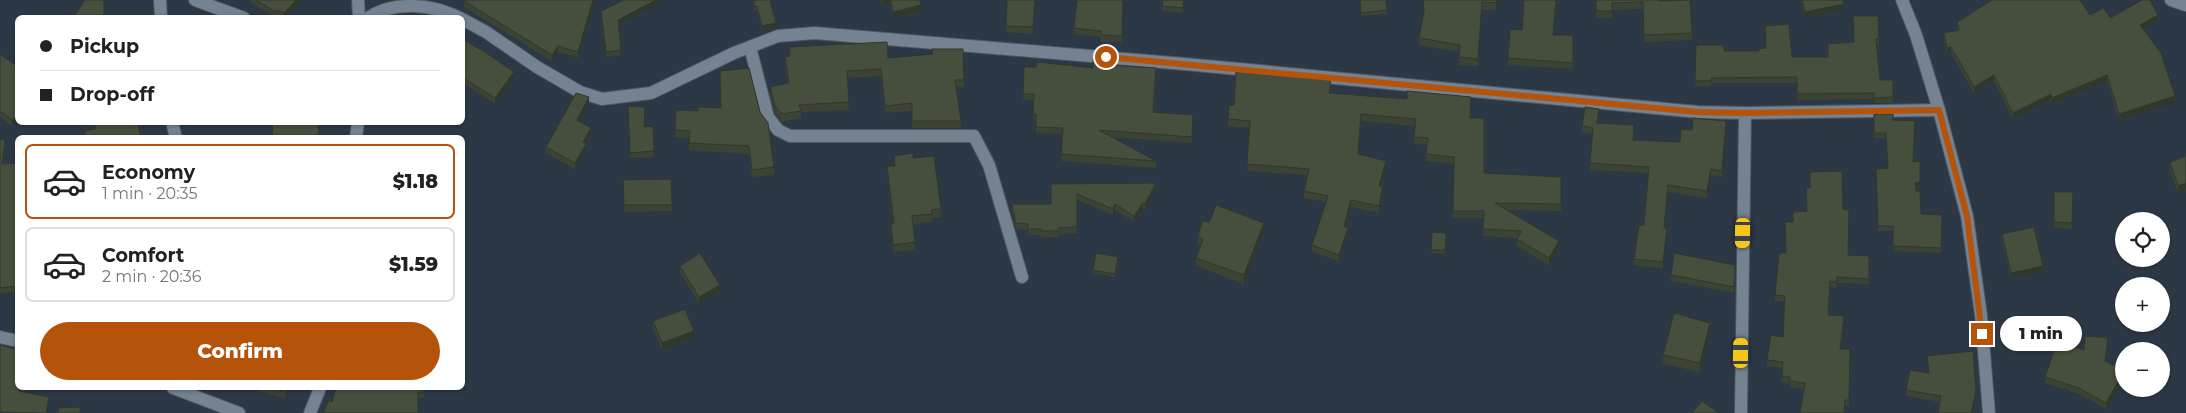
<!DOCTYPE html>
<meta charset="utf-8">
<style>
:root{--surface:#fff;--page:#f6f6f6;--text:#222;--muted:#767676;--line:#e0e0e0;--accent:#b45309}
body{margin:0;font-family:Montserrat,sans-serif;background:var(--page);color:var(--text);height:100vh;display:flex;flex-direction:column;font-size:19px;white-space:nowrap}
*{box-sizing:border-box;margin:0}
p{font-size:16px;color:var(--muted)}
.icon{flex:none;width:28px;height:28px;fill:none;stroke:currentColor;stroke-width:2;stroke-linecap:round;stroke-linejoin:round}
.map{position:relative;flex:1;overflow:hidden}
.sheet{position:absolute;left:15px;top:135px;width:450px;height:255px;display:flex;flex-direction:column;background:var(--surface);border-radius:8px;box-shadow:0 1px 4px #0004}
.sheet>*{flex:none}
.banner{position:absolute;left:15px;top:15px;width:450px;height:110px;border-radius:8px;box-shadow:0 1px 4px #0004;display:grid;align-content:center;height:110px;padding:0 25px;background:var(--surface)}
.controls{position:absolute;left:2115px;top:212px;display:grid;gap:10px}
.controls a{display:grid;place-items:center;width:55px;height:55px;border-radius:50%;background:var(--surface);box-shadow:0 1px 4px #0004;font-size:25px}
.end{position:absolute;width:22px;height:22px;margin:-11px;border:6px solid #b45309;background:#fff;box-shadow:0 0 0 2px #fff}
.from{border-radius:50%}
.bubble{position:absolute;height:35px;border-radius:18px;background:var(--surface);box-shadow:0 1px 4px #0004;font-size:16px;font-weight:800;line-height:35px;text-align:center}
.car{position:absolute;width:15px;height:30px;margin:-15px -8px;border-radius:6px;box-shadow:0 0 4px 1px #0007;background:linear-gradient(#f5c518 24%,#345 0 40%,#f5c518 0 76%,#345 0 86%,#f5c518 0)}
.banner b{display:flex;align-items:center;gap:18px;height:48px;font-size:19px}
.banner b+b{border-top:1px solid var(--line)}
.banner i{width:12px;height:12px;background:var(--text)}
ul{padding:9px 0 0;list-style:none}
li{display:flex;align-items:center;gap:15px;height:75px;margin:0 10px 8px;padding:0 15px;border:2px solid var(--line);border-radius:8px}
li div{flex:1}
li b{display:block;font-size:19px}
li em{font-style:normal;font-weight:800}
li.active{border-color:var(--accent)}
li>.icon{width:45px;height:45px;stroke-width:1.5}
.action{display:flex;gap:10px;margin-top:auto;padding:10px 25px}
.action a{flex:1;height:58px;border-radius:30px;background:var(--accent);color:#fff;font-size:20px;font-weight:800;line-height:58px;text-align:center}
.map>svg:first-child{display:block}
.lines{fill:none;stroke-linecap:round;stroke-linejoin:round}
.street-casing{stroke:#4b5660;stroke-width:14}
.street{stroke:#748291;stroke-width:12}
.wall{fill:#3c4335}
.shaded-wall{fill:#31372b}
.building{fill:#464e3e;stroke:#31372b}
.route{stroke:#b45309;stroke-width:6}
</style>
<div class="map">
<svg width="2186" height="413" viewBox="0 0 2186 413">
<rect width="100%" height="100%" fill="#2c3845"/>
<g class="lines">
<!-- street casing -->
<g class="street-casing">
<g id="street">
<polyline points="160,0 161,18"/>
<polyline points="195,0 244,18"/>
<polyline points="358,0 359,18"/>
<polyline points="1902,0 1916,35 1939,110 1967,216 1981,315 1989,413"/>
<polyline points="2171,0 2186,5"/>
<path d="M 368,18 C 394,0 432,4 460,18"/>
<polyline points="462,19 486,32 537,67 580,92 602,99 651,93 734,53 778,36 815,33 1185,64 1698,112 1745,113 1939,110"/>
<polyline points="750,47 768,117 778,130 790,136 974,136 989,165 1022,277"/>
<polyline points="172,122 176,138"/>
<polyline points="356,138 358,122"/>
<polyline points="0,337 18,341"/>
<polyline points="173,388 239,413"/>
<polyline points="310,413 320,388"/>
<polyline points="1741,413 1745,113"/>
</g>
</g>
<!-- street -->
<use href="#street" class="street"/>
</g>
<!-- wall -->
<g class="wall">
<polygon points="251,0 302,0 285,18 282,18 277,16 276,17 251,3"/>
<polygon points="595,0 578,58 558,52 552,61 464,7 464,1"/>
<polygon points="661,0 661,2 618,24 621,55 606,57 601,11"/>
<polygon points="753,0 770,0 776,27 762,30 757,10 754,10"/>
<polygon points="881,0 920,0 921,11 893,18 890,3 882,5"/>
<polygon points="1035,0 1033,34 1006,32 1006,26"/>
<polygon points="1123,0 1122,42 1101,42 1101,37 1074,34 1074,28"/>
<polygon points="1163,0 1184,0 1183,13 1162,11"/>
<polygon points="1360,0 1386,0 1387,14 1361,16"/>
<polygon points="1423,0 1496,0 1496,10 1482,10 1478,66 1459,65 1459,52 1419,45 1419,38 1424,12"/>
<polygon points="1556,0 1553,35 1573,35 1573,69 1508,65 1508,58 1522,30"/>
<polygon points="1596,0 1659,1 1692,33 1692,40 1644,42 1643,9 1612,10 1612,18 1596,18"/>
<polygon points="1801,0 1843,0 1844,9 1805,18"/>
<polygon points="2090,15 2110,18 2158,21 2144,29 2175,103 2119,120 2107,81 2052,104 2051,100 2013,119 1994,81 1974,93 1951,53 1947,54 1944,39 1944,33 1957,30 1957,22"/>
<polygon points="1878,16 1879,45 1876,45 1880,80 1893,80 1893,103 1874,103 1874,99 1797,100 1797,83 1711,83 1711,86 1695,86 1696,45 1724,51 1759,51 1766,48 1792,57 1828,57 1854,42"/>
<polygon points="462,39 514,77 495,104 462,82"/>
<polygon points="789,47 888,58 933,54 963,49 964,87 956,87 961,121 961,128 912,128 912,111 885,113 881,76 847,78 849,110 801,112 801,118 782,122 775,113 770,94 770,87 788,83 785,64 785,57 789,56"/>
<polygon points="0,54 18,67 12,126 0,117"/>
<polygon points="1110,65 1156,75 1154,112 1193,121 1192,143 1112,137 1156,161 1156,168 1061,161 1063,134 1036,133 1036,120 1033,120 1034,100 1023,100 1024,67 1093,68"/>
<polygon points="1331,86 1330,93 1471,103 1470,118 1484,173 1561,177 1561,211 1507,210 1559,248 1549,265 1517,246 1517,239 1518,238 1483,236 1483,218 1453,218 1454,164 1426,161 1427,145 1414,144 1415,126 1361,121 1358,154 1386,168 1381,186 1383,193 1379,213 1351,207 1346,227 1348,235 1339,261 1312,252 1312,245 1326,202 1304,198 1304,191 1307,175 1247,171 1250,128 1228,126 1228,119 1234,105"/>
<polygon points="589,104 580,121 591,134 585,144 586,150 575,169 546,153 546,147"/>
<polygon points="628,106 644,127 653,126 654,157 630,158"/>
<polygon points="721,108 774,167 774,175 752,177 749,154 689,150 690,138 675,137 675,130 698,111"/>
<polygon points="1874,114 1893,120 1913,162 1920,187 1916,188 1921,214 1942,215 1941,253 1893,251 1893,231 1878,231 1876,169 1887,168 1886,138 1874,138"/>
<polygon points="1599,116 1598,123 1634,140 1680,142 1692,130 1726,128 1722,177 1711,176 1707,198 1668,192 1665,228 1667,235 1663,269 1634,265 1634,259 1644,225 1648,173 1590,170 1592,134 1582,133 1582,126"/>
<polygon points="92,122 112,122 85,138 85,131 95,130"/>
<polygon points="0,139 5,145 3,164 18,163 18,292 0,293"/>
<polygon points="894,156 913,158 941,209 941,217 932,218 932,222 913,224 915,250 893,252 891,224 893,223 887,174 887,166 894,166"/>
<polygon points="2186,156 2186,190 2178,193 2170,170 2170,162"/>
<polygon points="671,179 672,211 624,212 623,180"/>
<polygon points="1051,184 1156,189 1145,210 1143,209 1134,222 1115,210 1113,215 1077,200 1077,233 1059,234 1059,237 1041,237 1041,235 1028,235 1028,230 1016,229 1012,210 1012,204 1051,204"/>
<polygon points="2054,192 2073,192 2072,229 2054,228"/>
<polygon points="1843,209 1848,255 1869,256 1869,284 1837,283 1836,288 1830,287 1829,315 1844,322 1841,349 1850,349 1849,406 1845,406 1844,413 1800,413 1804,389 1790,387 1790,383 1782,382 1783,368 1767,366 1767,360 1783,337 1785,301 1775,301 1775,295 1786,253 1793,222 1807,211"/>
<polygon points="1209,223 1264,231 1244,284 1196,266 1196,258 1200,246 1198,245 1198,236"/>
<polygon points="1432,232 1446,233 1445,254 1431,253"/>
<polygon points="2002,234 2043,272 2011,279 2002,240"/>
<polygon points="1118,260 1115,277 1093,273 1093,270"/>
<polygon points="1735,265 1734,293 1671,281 1671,275"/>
<polygon points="680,266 720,291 699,303 680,272"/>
<polygon points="653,321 694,337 662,350 653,328"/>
<polygon points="1710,332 1700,372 1663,364 1663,355"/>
<polygon points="2108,344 2105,361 2124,371 2106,409 2079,394 2045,383 2045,377 2084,350"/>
<polygon points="1927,356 1976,397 1940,402 1906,396 1906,390 1928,373"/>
<polygon points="254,388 289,388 286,398 254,390"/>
<polygon points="336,388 425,388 424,398 418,397 332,402"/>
</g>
<!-- shaded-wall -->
<g class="shaded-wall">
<polygon points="296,0 302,0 285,18 284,18 284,13"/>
<polygon points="593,0 595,0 578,58 578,52"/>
<polygon points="656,0 661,0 661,2 618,25 618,20"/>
<polygon points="882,0 890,0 890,3 882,5"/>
<polygon points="1482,2 1482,10 1478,66 1478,59"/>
<polygon points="1844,4 1844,9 1805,18 1805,12"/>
<polygon points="921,5 921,11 893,18 893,12"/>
<polygon points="2158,15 2158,21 2140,31 2140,25"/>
<polygon points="776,23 776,27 762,30 762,26"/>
<polygon points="558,46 558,52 552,61 552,55"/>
<polygon points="1951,47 1951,53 1947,54 1947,48"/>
<polygon points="514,72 514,77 495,104 495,98"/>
<polygon points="1994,75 1994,81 1974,93 1974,87"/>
<polygon points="2107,75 2107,81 2052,104 2052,98"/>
<polygon points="2051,94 2051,100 2013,119 2013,113"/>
<polygon points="2175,96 2175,103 2119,120 2119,114"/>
<polygon points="589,97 589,104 577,126 577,120"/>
<polygon points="18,115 18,120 12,126 12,120"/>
<polygon points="1726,121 1726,128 1722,177 1722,171"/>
<polygon points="591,128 591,134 583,148 583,142"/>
<polygon points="586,144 586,150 575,169 575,163"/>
<polygon points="1386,161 1386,168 1379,192 1379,186"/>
<polygon points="1711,169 1711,176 1707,198 1707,191"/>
<polygon points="1920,182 1920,187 1915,188 1915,183"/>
<polygon points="1156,183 1156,189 1145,210 1145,204"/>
<polygon points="2186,183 2186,190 2178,193 2178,186"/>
<polygon points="1668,185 1668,192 1664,235 1664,228"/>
<polygon points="1383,186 1383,193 1379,213 1379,206"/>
<polygon points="1351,200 1351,207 1344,233 1344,226"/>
<polygon points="1143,203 1143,209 1134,222 1134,216"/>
<polygon points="1115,204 1115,210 1113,215 1113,209"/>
<polygon points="1264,223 1264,231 1244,284 1244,275"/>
<polygon points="1348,228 1348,235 1339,261 1339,255"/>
<polygon points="1667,228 1667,235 1663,269 1663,262"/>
<polygon points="1559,241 1559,248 1549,265 1549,258"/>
<polygon points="2043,266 2043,272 2011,279 2011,273"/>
<polygon points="720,285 720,291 699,303 699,297"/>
<polygon points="1710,323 1710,332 1700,372 1700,363"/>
<polygon points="694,331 694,337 662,350 662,343"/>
<polygon points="2108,338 2108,344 2105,366 2105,361"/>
<polygon points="2124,372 2124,378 2106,409 2106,403"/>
<polygon points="287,388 289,388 286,398 286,392"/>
<polygon points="1976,391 1976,397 1973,413 1971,413"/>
</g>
<!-- building -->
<g class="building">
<polygon points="85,0 104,0 104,18 73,18"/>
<polygon points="256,0 296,0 284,13 277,10 276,12"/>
<polygon points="464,0 593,0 578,52 558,46 552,55 464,1"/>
<polygon points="624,0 656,0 618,20 621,50 606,52 601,11"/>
<polygon points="754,0 770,0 776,23 762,26 757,6 754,6"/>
<polygon points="891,0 920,0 921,5 893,12"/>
<polygon points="1007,0 1035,0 1033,27 1006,26"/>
<polygon points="1077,0 1123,0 1122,36 1101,35 1101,31 1074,28"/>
<polygon points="1163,0 1184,0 1183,8 1162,6"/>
<polygon points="1360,0 1386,0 1387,10 1361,13"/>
<polygon points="1423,0 1496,0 1496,3 1482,2 1478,59 1459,57 1460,45 1419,38 1424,11"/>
<polygon points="1524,0 1556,0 1553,35 1573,35 1573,63 1508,58 1510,29 1522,30"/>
<polygon points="1596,0 1659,0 1659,1 1690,0 1692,33 1644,35 1643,2 1612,3 1612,11 1596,11"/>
<polygon points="1802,0 1843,0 1844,4 1805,12"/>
<polygon points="1992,0 2080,0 2090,15 2104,8 2110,18 2142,0 2150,0 2158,15 2140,25 2161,53 2175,96 2119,114 2107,75 2052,98 2051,94 2013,113 1994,75 1974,87 1951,47 1947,48 1944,33 1959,30 1957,22"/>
<polygon points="1853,16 1878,16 1879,39 1876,39 1880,80 1893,80 1893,97 1874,98 1874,93 1797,94 1797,77 1711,78 1711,81 1695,81 1696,45 1724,45 1724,51 1759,51 1758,49 1766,48 1765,26 1789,24 1792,57 1828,57 1828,44 1854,42"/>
<polygon points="462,39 488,54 514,72 495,98 462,77"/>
<polygon points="887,42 888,58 933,54 932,49 963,49 964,80 955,80 961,121 912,121 912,103 885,106 881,69 847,71 849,102 799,105 801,111 782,114 775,106 770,87 789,83 785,57 790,56 789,47"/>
<polygon points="0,54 18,67 18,115 12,120 0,111"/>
<polygon points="1093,59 1110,60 1110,65 1156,68 1153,112 1193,115 1192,137 1099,130 1156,161 1061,154 1063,128 1036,127 1036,114 1033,114 1034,94 1023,94 1024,67 1036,67 1037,62 1093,68"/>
<polygon points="749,68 760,112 768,123 774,167 752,170 749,146 689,143 690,131 675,130 676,110 698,111 698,107 721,108 720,71"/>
<polygon points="1236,70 1331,79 1329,93 1407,99 1407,91 1471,97 1470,118 1484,118 1484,173 1561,177 1561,204 1495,203 1559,241 1549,258 1517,239 1522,231 1483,229 1484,211 1453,211 1454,157 1426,154 1428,138 1414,137 1416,119 1361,114 1358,154 1386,161 1379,186 1383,186 1379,206 1351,200 1344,226 1348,228 1339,255 1312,245 1328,196 1304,191 1309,169 1247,164 1250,121 1228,119 1229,105 1234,105"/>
<polygon points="576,93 589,97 577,120 591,128 583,142 586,144 575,163 546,147"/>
<polygon points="628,106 645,107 644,127 653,126 654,151 630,153"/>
<polygon points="1585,107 1599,109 1597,123 1634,125 1633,140 1680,142 1681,129 1692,130 1693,118 1726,121 1722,171 1711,169 1707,191 1668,185 1664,228 1667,228 1663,262 1634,259 1639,225 1644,225 1649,167 1590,163 1593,128 1582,126"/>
<polygon points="1874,114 1893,114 1893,120 1915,121 1913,162 1920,161 1920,182 1915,183 1916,191 1920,191 1921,214 1942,215 1941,248 1893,246 1893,226 1878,226 1876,169 1888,168 1886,133 1874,133"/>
<polygon points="94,122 112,122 112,125 122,122 137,122 141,138 85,138 85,131 96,129"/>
<polygon points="273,122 319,122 318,138 272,138"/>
<polygon points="0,139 5,140 2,164 18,163 18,286 0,288"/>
<polygon points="913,153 913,158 934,156 941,209 931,210 932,214 912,216 915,242 893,245 891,224 894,223 887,166 895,166 894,156"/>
<polygon points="2186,156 2186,183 2178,186 2170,162"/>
<polygon points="1842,171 1843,209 1849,210 1848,255 1869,256 1869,279 1837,277 1836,282 1830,281 1828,315 1844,316 1840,349 1850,349 1849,400 1845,400 1844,413 1800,413 1805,383 1790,381 1790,377 1782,376 1783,362 1767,360 1771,335 1783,337 1785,296 1775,295 1779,253 1786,253 1785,222 1793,222 1793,212 1807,211 1806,188 1810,188 1810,172"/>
<polygon points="671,179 672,205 624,205 623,180"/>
<polygon points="1156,183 1145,204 1143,203 1134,216 1115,204 1113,209 1077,194 1077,227 1059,228 1059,231 1041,231 1041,229 1028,229 1028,224 1016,223 1012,204 1051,204 1051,184"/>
<polygon points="2054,192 2073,192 2072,223 2054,222"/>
<polygon points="1216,205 1264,223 1244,275 1196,258 1203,239 1198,236 1203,220 1209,223"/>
<polygon points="2034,227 2043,266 2011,273 2002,234"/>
<polygon points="1432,232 1446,233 1445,250 1431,250"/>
<polygon points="700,253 720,285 699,297 680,266"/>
<polygon points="1096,253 1118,257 1115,274 1093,270"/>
<polygon points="1674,253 1735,265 1734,287 1671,275"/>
<polygon points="685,309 694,331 662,343 653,321"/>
<polygon points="1674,313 1710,323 1700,363 1663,355"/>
<polygon points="2085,336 2108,338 2105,361 2124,371 2106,403 2079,388 2045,377 2057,342 2084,350"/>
<polygon points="0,345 11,348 18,348 18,388 19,388 19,391 49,397 46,413 0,412"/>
<polygon points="1973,351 1976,391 1971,413 1938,413 1941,396 1906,390 1910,370 1929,373 1927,356"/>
<polygon points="268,388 287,388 286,392"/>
<polygon points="336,388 424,388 424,392 418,392 418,413 323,413 329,400 332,402"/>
<polygon points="1702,401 1719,413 1694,413 1693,412"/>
<polygon points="80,407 80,413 58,413 58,408"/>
</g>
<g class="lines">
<!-- route -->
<polyline class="route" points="1106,57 1698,112 1744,113 1939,110 1967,216 1982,334"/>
</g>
</svg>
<div class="controls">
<a><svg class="icon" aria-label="locate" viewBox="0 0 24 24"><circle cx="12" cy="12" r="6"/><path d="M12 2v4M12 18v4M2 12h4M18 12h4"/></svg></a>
<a>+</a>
<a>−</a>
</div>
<i class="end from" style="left:1106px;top:57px"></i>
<i class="end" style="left:1982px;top:334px"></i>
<div class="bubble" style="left:2000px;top:316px;width:82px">1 min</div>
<i class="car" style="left:1743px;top:233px;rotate:181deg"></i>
<i class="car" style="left:1741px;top:353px;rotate:1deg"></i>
<div class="banner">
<b><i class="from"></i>Pickup</b>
<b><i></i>Drop-off</b>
</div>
<section class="sheet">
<ul>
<li class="active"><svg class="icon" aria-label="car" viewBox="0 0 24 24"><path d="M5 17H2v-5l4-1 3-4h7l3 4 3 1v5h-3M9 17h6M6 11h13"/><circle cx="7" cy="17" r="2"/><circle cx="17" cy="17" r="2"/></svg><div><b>Economy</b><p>1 min · 20:35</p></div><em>$1.18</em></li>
<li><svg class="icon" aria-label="car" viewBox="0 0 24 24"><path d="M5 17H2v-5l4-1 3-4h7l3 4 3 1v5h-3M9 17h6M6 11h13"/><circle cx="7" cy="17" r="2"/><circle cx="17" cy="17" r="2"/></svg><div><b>Comfort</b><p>2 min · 20:36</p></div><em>$1.59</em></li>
</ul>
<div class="action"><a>Confirm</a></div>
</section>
</div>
